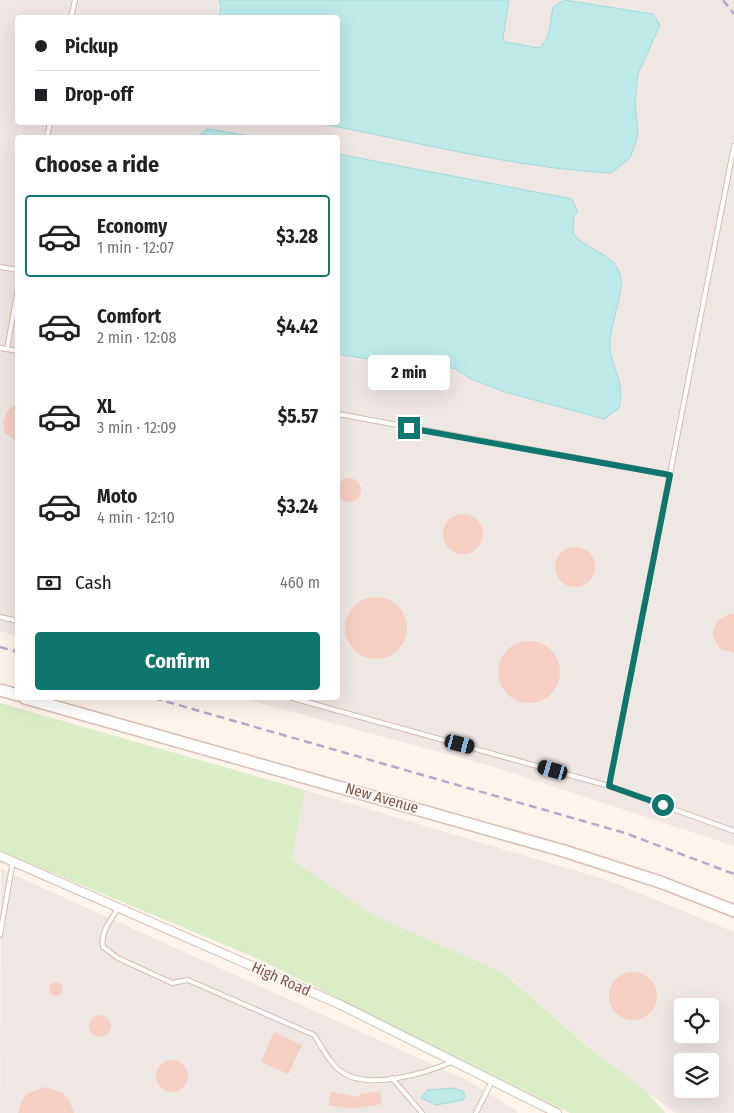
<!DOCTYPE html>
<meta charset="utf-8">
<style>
:root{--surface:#fff;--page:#f2f2f2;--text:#202124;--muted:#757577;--line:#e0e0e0;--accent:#0f766e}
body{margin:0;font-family:"Fira Sans Condensed",sans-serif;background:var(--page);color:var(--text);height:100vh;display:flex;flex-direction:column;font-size:19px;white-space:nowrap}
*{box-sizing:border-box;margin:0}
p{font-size:16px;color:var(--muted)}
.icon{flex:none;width:28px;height:28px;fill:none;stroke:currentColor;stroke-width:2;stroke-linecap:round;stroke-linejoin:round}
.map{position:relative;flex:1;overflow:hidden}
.sheet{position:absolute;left:15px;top:135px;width:325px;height:565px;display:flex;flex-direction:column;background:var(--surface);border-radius:5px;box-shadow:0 5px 20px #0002}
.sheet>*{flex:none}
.top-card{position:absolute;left:15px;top:15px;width:325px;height:110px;border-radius:5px;box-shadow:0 5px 20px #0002;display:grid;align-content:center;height:110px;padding:0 20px;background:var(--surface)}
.buttons{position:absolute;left:674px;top:998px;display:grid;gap:10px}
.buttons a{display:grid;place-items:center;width:45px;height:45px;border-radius:5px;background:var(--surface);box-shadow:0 5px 20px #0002;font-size:25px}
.end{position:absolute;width:22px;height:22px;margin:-11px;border:6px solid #0f766e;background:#fff;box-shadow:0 0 0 2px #fff}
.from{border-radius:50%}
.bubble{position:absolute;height:35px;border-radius:5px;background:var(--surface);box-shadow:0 5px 20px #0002;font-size:16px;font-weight:700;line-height:35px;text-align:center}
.car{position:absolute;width:15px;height:30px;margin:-15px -8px;border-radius:6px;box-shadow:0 0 4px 1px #0007;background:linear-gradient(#222 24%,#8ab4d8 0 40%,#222 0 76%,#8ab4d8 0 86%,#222 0)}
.top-card b{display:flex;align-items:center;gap:18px;height:48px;font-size:19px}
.top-card b+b{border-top:1px solid var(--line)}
.top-card i{width:12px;height:12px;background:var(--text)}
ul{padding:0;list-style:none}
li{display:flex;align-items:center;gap:15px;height:82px;margin:0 10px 8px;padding:0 10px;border:2px solid transparent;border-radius:5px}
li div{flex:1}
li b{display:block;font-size:19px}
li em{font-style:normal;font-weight:700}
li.active{border-color:var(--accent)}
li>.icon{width:45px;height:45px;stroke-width:1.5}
h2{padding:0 20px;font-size:22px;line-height:60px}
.pay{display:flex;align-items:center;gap:12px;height:55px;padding:0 20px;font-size:19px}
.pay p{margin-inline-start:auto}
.cta{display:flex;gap:10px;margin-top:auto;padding:10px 20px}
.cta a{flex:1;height:58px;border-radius:5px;background:var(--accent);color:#fff;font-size:20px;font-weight:700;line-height:58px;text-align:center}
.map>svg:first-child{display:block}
.industrial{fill:#efe7e3;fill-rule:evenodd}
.green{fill:#dbedc7}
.water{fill:#bde9e9;stroke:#a2dadc}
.building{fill:#f5cfc1}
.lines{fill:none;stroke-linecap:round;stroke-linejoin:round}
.service-casing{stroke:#d4bcb1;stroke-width:6}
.minor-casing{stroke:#d4bcb1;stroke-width:10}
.secondary-casing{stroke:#d9bdb1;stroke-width:14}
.service{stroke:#fff;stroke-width:4}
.minor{stroke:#fff;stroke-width:8}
.secondary{stroke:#fff;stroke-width:11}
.rail{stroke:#b5a6ca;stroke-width:2.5;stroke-dasharray:8 5;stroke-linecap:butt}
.route{stroke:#0f766e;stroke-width:6}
.labels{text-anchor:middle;stroke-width:4;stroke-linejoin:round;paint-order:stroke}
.street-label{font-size:15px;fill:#7b564b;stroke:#fff8f2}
</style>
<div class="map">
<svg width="734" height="1113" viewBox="0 0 734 1113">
<rect width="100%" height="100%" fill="#fef4eb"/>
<!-- industrial -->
<g class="industrial">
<path d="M 0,0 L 734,0 L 734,846 L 494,767 L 241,698 L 338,698 L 338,138 L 18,138 L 17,636 L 0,631 ZM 18,18 L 338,18 L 338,122 L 18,122 Z"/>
<path d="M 305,790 L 610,881 L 734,932 L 734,1113 L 676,1113 L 620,1073 L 503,973 L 373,915 L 292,860 ZM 682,1006 L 710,1006 L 710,1034 L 682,1034 ZM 682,1061 L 710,1061 L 710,1089 L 682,1089 Z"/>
<polygon points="1,869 467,1080 517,1111 517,1113 0,1113"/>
</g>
<!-- green -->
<polygon class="green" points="0,703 305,790 292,860 373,915 503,973 591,1049 648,1093 665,1113 570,1113 256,958 0,851"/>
<!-- water -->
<g class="water">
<path d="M 219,0 L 509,0 L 503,39 L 506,42 L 539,48 C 551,40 550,21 553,7 L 564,0 L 653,14 L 660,25 L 638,74 L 635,102 L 638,134 L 635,145 L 630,158 L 611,173 C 514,168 413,141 318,123 L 338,122 L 338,18 L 219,17 L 221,8 Z"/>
<polygon points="207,129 210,129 254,137 197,137"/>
<path d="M 338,154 L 572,199 L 578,212 L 574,216 L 573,233 C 587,252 612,251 620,274 C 626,289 608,328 610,349 C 613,369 626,387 619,408 L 604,419 L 505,392 L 471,379 L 454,368 L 428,369 L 338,354 Z"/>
<polygon points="453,1088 463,1091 465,1096 463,1100 436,1105 421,1098 427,1090"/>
</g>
<!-- building -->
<g class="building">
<polygon points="18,402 18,443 5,433 3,421 8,410"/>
<circle cx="349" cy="490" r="12"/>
<circle cx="463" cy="534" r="20"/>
<circle cx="575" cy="567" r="20"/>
<circle cx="376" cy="628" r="31"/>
<polygon points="729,614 734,614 734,653 720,649 714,638 713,632 718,620"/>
<circle cx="529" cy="672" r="31"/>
<circle cx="633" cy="996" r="24"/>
<circle cx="56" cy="989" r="7"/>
<circle cx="100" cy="1026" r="11"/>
<polygon points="274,1032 302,1045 288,1074 261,1062"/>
<circle cx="172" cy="1076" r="16"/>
<polygon points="46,1087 63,1093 69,1100 74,1113 18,1113 22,1100 28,1093"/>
<polygon points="380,1091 382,1104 352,1109 329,1105 331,1092 360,1097 360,1094"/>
</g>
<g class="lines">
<!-- service casing -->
<g class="service-casing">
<g id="service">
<polyline points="71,18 75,0"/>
<polyline points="47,138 50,122"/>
<polyline points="0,267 18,270"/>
<polyline points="0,348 18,351"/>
<polyline points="7,349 18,288"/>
<polyline points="338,414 670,475"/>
<polyline points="0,617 18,621"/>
<polyline points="292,698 609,786 734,831"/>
<polyline points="609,786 734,146"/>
<path d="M 118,908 C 111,920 100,932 103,947 L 118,958 L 172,983 L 188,980 L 314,1035 C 322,1047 330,1064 342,1072 C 369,1091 426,1073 454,1061"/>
<polyline points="0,935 13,861"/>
<polyline points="392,1078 422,1113"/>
<polyline points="476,1113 492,1081"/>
</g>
</g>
<!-- minor casing -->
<g class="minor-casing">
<polyline id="minor" points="0,856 341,1005 557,1113"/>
</g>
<!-- secondary casing -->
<g class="secondary-casing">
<g id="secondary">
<polyline points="0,690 18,695"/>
<polyline points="25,698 564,851 663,883 734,911"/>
</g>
</g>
<!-- service -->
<use href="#service" class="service"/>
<!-- minor -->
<use href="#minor" class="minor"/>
<!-- secondary -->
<use href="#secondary" class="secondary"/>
<!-- rail -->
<g class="rail">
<polyline points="723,0 734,14"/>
<polyline points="0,647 18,652"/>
<polyline points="154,698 625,833 734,874"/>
</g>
</g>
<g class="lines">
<!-- route -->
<polyline class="route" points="409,428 670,475 609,786 663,805"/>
</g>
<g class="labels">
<!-- street labels -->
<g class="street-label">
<text transform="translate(382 798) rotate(16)" y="5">New Avenue</text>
<text transform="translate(281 979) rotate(24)" y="5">High Road</text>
</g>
</g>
</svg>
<div class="buttons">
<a><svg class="icon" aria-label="locate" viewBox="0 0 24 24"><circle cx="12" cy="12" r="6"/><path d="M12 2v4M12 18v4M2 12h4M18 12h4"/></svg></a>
<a><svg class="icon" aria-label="layers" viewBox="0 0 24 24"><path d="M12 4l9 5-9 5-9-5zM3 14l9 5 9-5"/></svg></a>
</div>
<i class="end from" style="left:663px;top:805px"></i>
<i class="end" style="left:409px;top:428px"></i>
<div class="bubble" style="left:368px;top:355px;width:82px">2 min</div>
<i class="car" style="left:460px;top:744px;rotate:105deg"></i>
<i class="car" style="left:553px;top:770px;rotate:286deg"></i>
<div class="top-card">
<b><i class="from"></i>Pickup</b>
<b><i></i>Drop-off</b>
</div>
<section class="sheet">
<h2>Choose a ride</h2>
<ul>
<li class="active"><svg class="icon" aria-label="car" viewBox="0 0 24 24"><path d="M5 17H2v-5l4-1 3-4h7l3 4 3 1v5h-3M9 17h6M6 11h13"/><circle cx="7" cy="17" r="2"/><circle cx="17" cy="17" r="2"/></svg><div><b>Economy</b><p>1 min · 12:07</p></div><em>$3.28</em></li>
<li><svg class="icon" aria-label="car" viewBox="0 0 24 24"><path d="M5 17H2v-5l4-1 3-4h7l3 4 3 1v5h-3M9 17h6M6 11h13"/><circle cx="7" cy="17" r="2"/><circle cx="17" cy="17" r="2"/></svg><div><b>Comfort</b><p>2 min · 12:08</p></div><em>$4.42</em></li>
<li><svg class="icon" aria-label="car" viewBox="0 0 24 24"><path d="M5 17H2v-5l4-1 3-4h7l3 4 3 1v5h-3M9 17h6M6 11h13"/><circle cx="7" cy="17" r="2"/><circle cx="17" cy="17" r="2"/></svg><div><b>XL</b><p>3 min · 12:09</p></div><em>$5.57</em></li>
<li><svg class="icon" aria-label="car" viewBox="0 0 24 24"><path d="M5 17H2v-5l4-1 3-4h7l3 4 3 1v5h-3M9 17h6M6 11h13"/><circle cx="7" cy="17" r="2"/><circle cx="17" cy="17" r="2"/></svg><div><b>Moto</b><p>4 min · 12:10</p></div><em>$3.24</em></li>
</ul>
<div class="pay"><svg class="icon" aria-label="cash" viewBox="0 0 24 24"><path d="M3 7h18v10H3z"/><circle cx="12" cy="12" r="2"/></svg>Cash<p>460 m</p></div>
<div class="cta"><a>Confirm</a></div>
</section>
</div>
